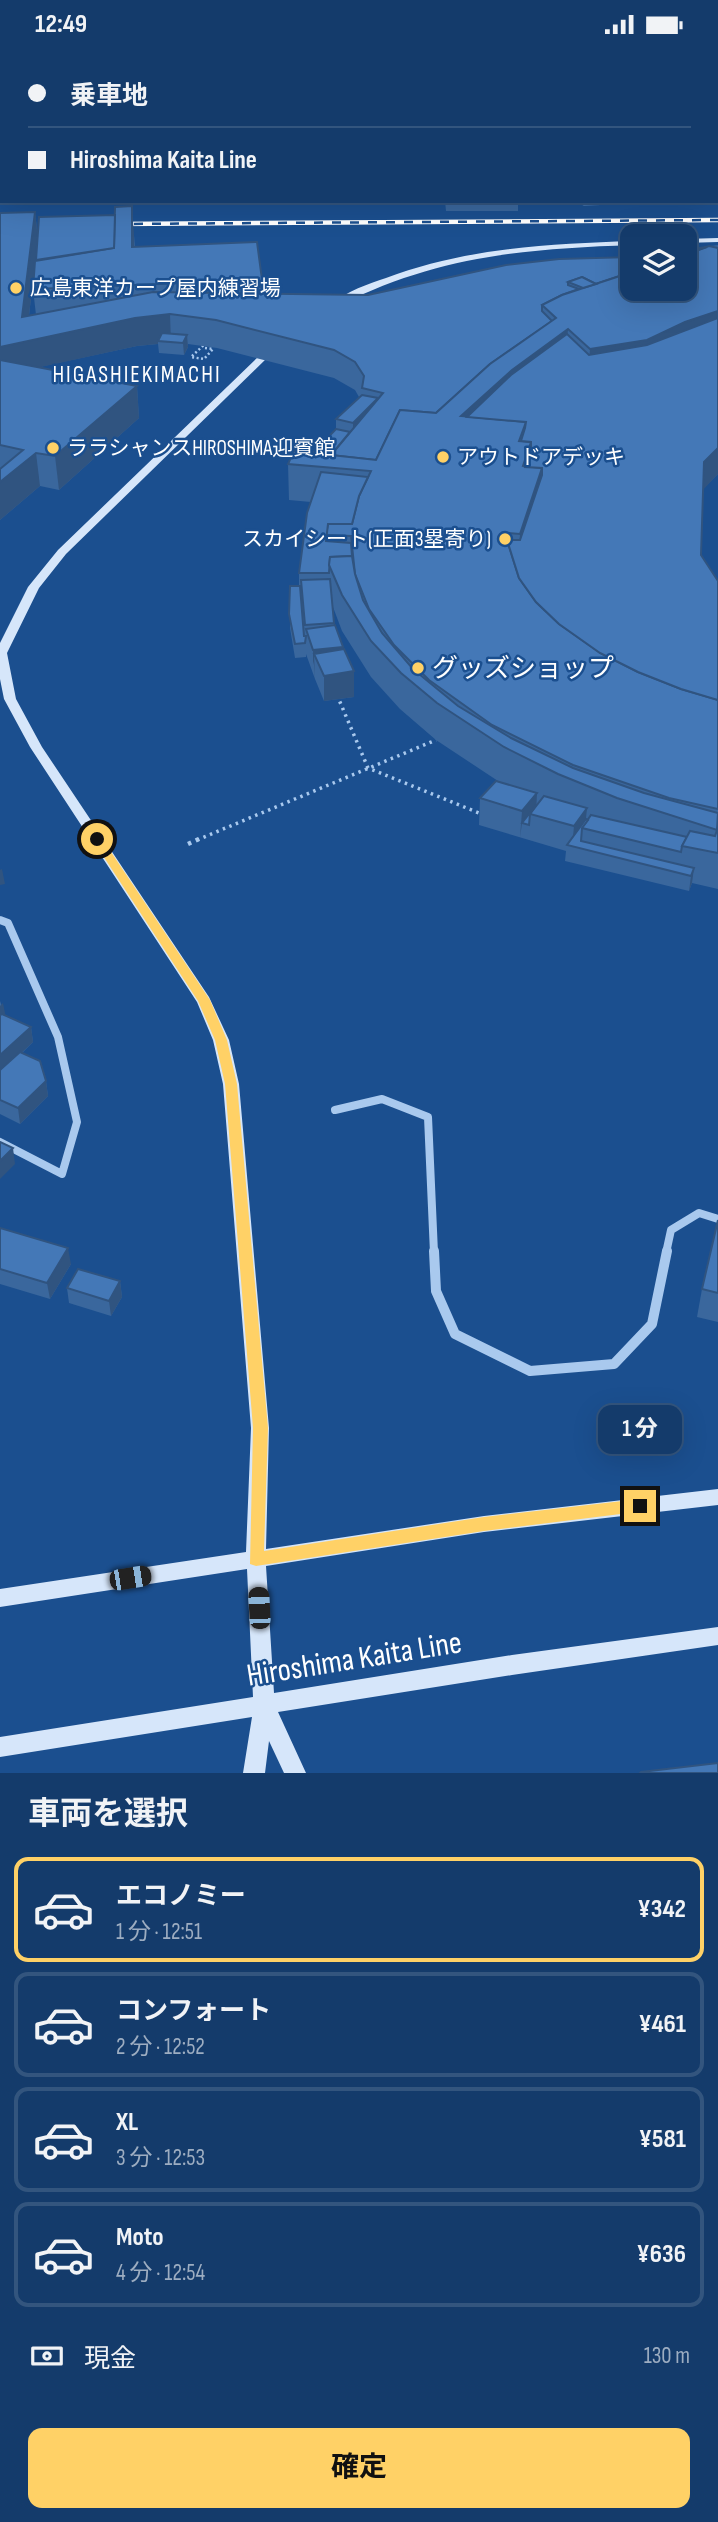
<!DOCTYPE html>
<html lang="ja">
<meta charset="utf-8">
<style>
:root{--surface:#143b6b;--page:#214673;--text:#f1f3f6;--muted:#9dadc1;--line:#33557e;--accent:#ffd166}
body{margin:0;font-family:"Sofia Sans Condensed","Noto Sans JP",sans-serif;background:var(--page);color:var(--text);height:100vh;display:flex;flex-direction:column;font-size:26px;white-space:nowrap}
*{box-sizing:border-box;margin:0}
p{font-size:23px;color:var(--muted)}
.icon{flex:none;width:38px;height:38px;fill:none;stroke:currentColor;stroke-width:2;stroke-linecap:round;stroke-linejoin:round}
.map{position:relative;height:1724px;overflow:hidden}
.sheet{display:flex;flex-direction:column;background:var(--surface);flex:1}
.sheet>*{flex:none}
.top-card{position:absolute;left:0px;top:0px;width:719px;height:154px;box-shadow:0 7px 28px #0002,0 0 0 2px var(--line);display:grid;align-content:center;height:154px;padding:0 28px;background:var(--surface)}
.fabs{position:absolute;left:620px;top:175px;display:grid;gap:14px}
.fabs a{display:grid;place-items:center;width:77px;height:77px;border-radius:14px;background:var(--surface);box-shadow:0 7px 28px #0002,0 0 0 2px var(--line);font-size:35px}
.end{position:absolute;width:32px;height:32px;margin:-16px;border:9px solid #ffd166;background:#111;box-shadow:0 0 0 4px #111}
.from{border-radius:50%}
.bubble{position:absolute;height:49px;border-radius:14px;background:var(--surface);box-shadow:0 7px 28px #0002,0 0 0 2px var(--line);font-size:23px;font-weight:700;line-height:49px;text-align:center}
.car{position:absolute;width:21px;height:42px;margin:-21px -10px;border-radius:9px;box-shadow:0 0 5px 2px #0007;background:linear-gradient(#222 24%,#8ab4d8 0 40%,#222 0 76%,#8ab4d8 0 86%,#222 0)}
.top-card b{display:flex;align-items:center;gap:24px;height:66px;font-size:26px}
.top-card b+b{border-top:2px solid var(--line)}
.top-card i{width:18px;height:18px;background:var(--text)}
ul{padding:0;list-style:none}
li{display:flex;align-items:center;gap:21px;height:105px;margin:0 14px 10px;padding:0 14px;border:4px solid var(--line);border-radius:14px}
li div{flex:1}
li b{display:block;font-size:26px}
li em{font-style:normal;font-weight:700}
li.current{border-color:var(--accent)}
li>.icon{width:63px;height:63px;stroke-width:1.5}
h2{padding:0 28px;font-size:32px;line-height:84px}
.pay{display:flex;align-items:center;gap:18px;height:77px;padding:0 28px;font-size:26px}
.pay p{margin-inline-start:auto}
.cta{display:flex;gap:14px;margin-top:auto;padding:14px 28px}
.cta a{flex:1;height:80px;border-radius:14px;background:var(--accent);color:#111;font-size:28px;font-weight:700;line-height:80px;text-align:center}
.status{display:flex;justify-content:space-between;align-items:center;height:49px;padding:0 35px;background:var(--surface);direction:ltr}
.status svg{height:19px;fill:currentColor}
.map>svg:first-child{display:block}
.lines{fill:none;stroke-linecap:round;stroke-linejoin:round}
.path-far2{stroke:#a9c9ee;stroke-width:2.5;stroke-dasharray:2 2.5;stroke-linecap:butt}
.path-far1{stroke:#a9c9ee;stroke-width:3.5;stroke-dasharray:2.5 4.5;stroke-linecap:butt}
.path{stroke:#a9c9ee;stroke-width:4.5;stroke-dasharray:3.5 5;stroke-linecap:butt}
.lane{stroke:#a9c9ee;stroke-width:2.5}
.street-far1{stroke:#a9c9ee;stroke-width:8}
.street{stroke:#a9c9ee;stroke-width:10}
.secondary{fill:#d6e6fa;fill-rule:evenodd}
.rail-casing{stroke:#fff;stroke-width:4.5}
.rail{stroke:#1b4f8f;stroke-width:2.5;stroke-dasharray:9;stroke-linecap:butt}
.wall{fill:#3a679d;fill-rule:evenodd}
.shaded-wall{fill:#305480}
.building{fill:#4478b7;stroke:#305480;stroke-width:2}
.route{fill:#ffd166}
.poi-dot{fill:#ffd166;stroke:#1b4f8f;stroke-width:2.5}
.labels{text-anchor:middle;stroke-width:5;stroke-linejoin:round;paint-order:stroke}
.far-poi-label{font-size:21px;fill:#fff;stroke:#1b4f8f;text-anchor:start}
.far-neighbourhood-label{font-size:23px;letter-spacing:2px;fill:#fff;stroke:#1b4f8f}
.poi-label{font-size:26px;fill:#fff;stroke:#1b4f8f;text-anchor:start}
.near-street-label{font-size:32px;fill:#fff;stroke:#1b4f8f}
</style>
<div class="status"><b>12:49</b><svg viewBox="0 0 49 12"><path d="M0 12V9h3v3zM5 12V6h3v6zM10 12V3h3v9zM15 12V0h3v12zM26 1h20v11H26zM47 4h2v5h-2z"/></svg></div>
<div class="map">
<svg width="718" height="1724" viewBox="0 0 718 1724">
<rect width="100%" height="100%" fill="#1b4f8f"/>
<g class="lines">
<!-- path-far2 -->
<polyline class="path-far2" points="205,299 213,300 204,310 191,308 206,294"/>
<!-- path-far1 -->
<g class="path-far1">
<polyline points="337,646 368,719 484,766"/>
<polyline points="197,791 436,691"/>
</g>
<!-- path -->
<polyline class="path" points="188,795 201,789"/>
<!-- lane -->
<polyline class="lane" points="565,152 584,155 718,153"/>
<!-- street-far1 -->
<g class="street-far1">
<polyline points="0,871 8,874 58,988 77,1073 62,1125 0,1093"/>
<polyline points="335,1061 382,1050 428,1068 434,1204"/>
<polyline points="666,1204 671,1181 699,1164 718,1170"/>
</g>
<!-- street -->
<polyline class="street" points="434,1202 436,1242 455,1285 530,1322 614,1315 652,1275 667,1202"/>
<!-- secondary -->
<g class="secondary">
<polygon points="718,189 718,193 684,194 684,190"/>
<path d="M 632,192 L 632,196 C 524,200 438,207 340,256 L 333,254 C 347,242 368,235 386,229 C 465,199 549,195 632,192 Z"/>
<polygon points="258,308 266,310 66,505 39,539 7,604 16,650 42,698 209,948 229,991 239,1035 269,1379 266,1500 484,1467 718,1440 718,1456 484,1483 266,1517 274,1644 512,1606 718,1578 718,1596 512,1626 278,1663 306,1724 284,1724 269,1692 265,1724 243,1724 252,1668 0,1708 0,1688 253,1648 247,1520 0,1558 0,1540 246,1503 251,1379 223,1035 213,991 197,953 30,698 4,650 0,630 0,594 28,538 58,501"/>
</g>
<!-- rail casing -->
<g class="rail-casing">
<g id="rail">
<polyline points="80,2 97,0"/>
<polyline points="177,2 193,0"/>
<polyline points="231,2 248,0"/>
<polyline points="116,175 718,171"/>
</g>
</g>
<!-- rail -->
<use href="#rail" class="rail"/>
</g>
<!-- wall -->
<g class="wall">
<rect x="502" y="0" width="123" height="2"/>
<polygon points="445,152 518,152 518,162 446,162"/>
<path d="M 35,163 L 38,189 L 35,212 L 134,186 L 135,198 L 263,238 L 263,244 L 368,246 L 718,196 L 718,425 L 703,440 L 701,506 L 718,532 L 718,840 L 692,834 L 689,842 L 565,812 L 566,802 L 479,776 L 480,749 L 498,732 L 436,691 L 400,660 L 371,628 L 342,582 L 333,558 L 334,576 L 343,600 L 354,622 L 354,648 L 324,652 L 315,630 L 306,605 L 306,608 L 295,609 L 290,579 L 290,537 L 299,537 L 299,524 L 311,453 L 289,451 L 288,415 L 313,404 L 336,380 L 336,370 L 359,348 L 355,341 L 334,329 L 217,299 L 188,295 L 188,298 L 184,306 L 159,304 L 158,295 L 137,297 L 39,318 L 137,337 L 139,369 L 59,441 L 40,437 L 0,471 L 0,164 ZM 34,221 L 33,240 L 36,266 L 29,267 Z"/>
<polygon points="0,952 5,966 31,978 33,993 22,1004 46,1032 48,1047 20,1075 0,1065"/>
<polygon points="718,1171 718,1273 697,1268 702,1240"/>
<polygon points="0,1179 71,1215 50,1250 0,1235"/>
<polygon points="120,1232 122,1248 111,1267 69,1254 67,1239"/>
</g>
<!-- shaded-wall -->
<g class="shaded-wall">
<polygon points="382,0 442,0 442,2 365,2"/>
<polygon points="577,0 625,0 625,2 561,2"/>
<rect x="0" y="18" width="2" height="23"/>
<polygon points="132,157 134,186 135,228 132,198"/>
<polygon points="35,163 38,189 26,292 135,269 170,265 171,293 158,292 158,295 137,297 0,327 0,298 22,268"/>
<polygon points="718,262 718,293 587,334 590,300 685,273"/>
<polygon points="568,280 565,314 435,400 490,321"/>
<polygon points="187,286 188,298 184,306 183,294"/>
<polygon points="137,337 139,369 59,441 55,407"/>
<polygon points="378,349 353,397 353,374"/>
<polygon points="718,399 718,425 701,443 704,413"/>
<polygon points="36,404 40,437 0,471 0,433"/>
<polygon points="542,419 540,456 518,522 520,485"/>
<polygon points="343,598 343,623 354,622 354,648 324,652 324,627 314,605 315,630 314,616 313,612 313,627 313,601"/>
<polygon points="537,744 536,766 530,765 522,774 520,789 522,762"/>
<polygon points="587,759 585,780 582,779 572,798 574,777"/>
<polygon points="694,819 692,834 689,842 691,827"/>
<polygon points="2,820 5,835 0,836 0,821"/>
<polygon points="3,954 6,969 0,974 0,957"/>
<polygon points="31,978 33,993 0,1024 0,1006"/>
<polygon points="46,1032 48,1047 20,1075 18,1059"/>
<polygon points="13,1099 15,1115 0,1130 0,1112"/>
<polygon points="68,1199 71,1215 50,1250 47,1234"/>
<polygon points="120,1232 122,1248 111,1267 109,1252"/>
</g>
<!-- building -->
<g class="building">
<polygon points="278,0 350,0 351,2 279,2"/>
<polygon points="517,0 577,0 561,2 520,2"/>
<polygon points="132,157 132,198 257,193 263,238 182,238 184,234 33,240 35,212 114,199 115,158"/>
<polygon points="35,163 22,268 153,243 368,246 506,216 559,210 632,208 632,223 596,235 582,228 568,233 568,236 579,240 562,246 542,256 542,262 552,272 490,315 436,364 400,361 376,411 331,406 383,344 362,339 364,327 355,313 334,301 216,271 170,265 135,269 0,298 0,164"/>
<polygon points="115,166 114,199 36,211 39,168"/>
<polygon points="709,197 718,199 718,262 685,273 647,291 590,300 568,280 512,321 461,367 526,373 519,392 531,393 523,417 542,419 520,485 507,484 507,491 519,529 536,553 559,575 600,604 638,623 681,640 718,651 718,760 669,749 573,716 492,676 429,631 394,596 369,560 355,525 351,487 326,486 328,475 352,475 359,447 371,422 288,415 294,402 376,411 400,361 436,364 490,315 556,269 542,256 562,246 632,223 632,240 684,240 684,206"/>
<polygon points="707,198 684,206 684,201"/>
<polygon points="582,228 596,235 583,239 568,233"/>
<polygon points="718,269 718,399 704,413 701,506 718,532 718,651 681,640 638,623 600,604 559,575 536,553 519,529 507,491 520,491 542,426 542,419 525,418 531,399 531,393 521,392 525,379 526,373 467,368 511,326 567,285 589,306 647,296"/>
<polygon points="162,284 187,286 183,294 158,292"/>
<polygon points="0,311 137,337 55,407 36,404 0,433 0,420 23,401 0,396"/>
<polygon points="362,346 378,349 353,374 336,370"/>
<polygon points="336,380 350,383 331,406 313,404"/>
<polygon points="321,423 368,428 359,447 352,475 328,475 326,492 351,494 352,507 330,508 329,524 299,524 307,464"/>
<polygon points="352,507 355,525 363,551 382,584 413,620 458,657 511,689 573,719 644,744 718,764 717,781 617,749 558,725 504,698 437,654 401,624 371,592 342,546 329,516 330,508"/>
<polygon points="330,530 334,574 305,576 301,531"/>
<polygon points="290,537 300,537 304,587 306,587 305,594 295,595 289,565"/>
<polygon points="335,576 343,598 313,601 306,580"/>
<polygon points="344,600 354,622 324,627 314,605"/>
<polygon points="496,732 537,744 522,762 480,749"/>
<polygon points="544,747 587,759 574,777 530,765"/>
<polygon points="536,756 530,765 529,776 522,774"/>
<polygon points="591,766 687,788 682,797 681,803 582,779"/>
<polygon points="586,770 588,771 582,779 581,792 694,819 691,827 567,796"/>
<polygon points="718,778 718,804 682,797 690,782 715,787"/>
<polygon points="2,965 31,978 0,1006 0,966"/>
<polygon points="20,1003 40,1012 46,1032 18,1059 0,1051 0,1021"/>
<polygon points="0,1093 13,1099 0,1112"/>
<polygon points="718,1171 718,1244 702,1240"/>
<polygon points="0,1179 68,1199 47,1234 0,1220"/>
<polygon points="78,1220 120,1232 109,1252 67,1239"/>
<polygon points="718,1714 718,1724 640,1724 641,1723"/>
</g>
<!-- route -->
<polygon class="route" points="93,788 101,788 210,951 227,991 237,1035 268,1379 264,1502 484,1468 640,1450 645,1452 645,1462 484,1482 256,1517 250,1515 253,1379 225,1035 215,991 198,952 92,790"/>
<!-- markers -->
<g class="poi-dot">
<circle cx="16" cy="239" r="7"/>
<circle cx="53" cy="399" r="7"/>
<circle cx="443" cy="408" r="7"/>
<circle cx="505" cy="490" r="7"/>
<circle cx="418" cy="619" r="7"/>
</g>
<g class="labels">
<!-- far-poi labels -->
<g class="far-poi-label">
<text x="30" y="246">広島東洋カープ屋内練習場</text>
<text x="67" y="406">ララシャンスHIROSHIMA迎賓館</text>
<text x="457" y="415">アウトドアデッキ</text>
<text x="491" y="497" text-anchor="end">スカイシート(正面3塁寄り)</text>
</g>
<!-- far-neighbourhood labels -->
<g class="far-neighbourhood-label">
<text x="137" y="333">HIGASHIEKIMACHI</text>
</g>
<!-- poi labels -->
<g class="poi-label">
<text x="432" y="628">グッズショップ</text>
</g>
<!-- near-street labels -->
<g class="near-street-label">
<text transform="translate(354 1609) rotate(-9)" y="11">Hiroshima Kaita Line</text>
</g>
</g>
</svg>
<div class="fabs">
<a><svg class="icon" aria-label="layers" viewBox="0 0 24 24"><path d="M12 4l9 5-9 5-9-5zM3 14l9 5 9-5"/></svg></a>
</div>
<i class="end from" style="left:97px;top:790px"></i>
<i class="end" style="left:640px;top:1457px"></i>
<div class="bubble" style="left:598px;top:1356px;width:84px">1 分</div>
<i class="car" style="left:130px;top:1529px;rotate:81deg"></i>
<i class="car" style="left:259px;top:1559px;rotate:357deg"></i>
<div class="top-card">
<b><i class="from"></i>乗車地</b>
<b><i></i>Hiroshima Kaita Line</b>
</div>
</div>
<section class="sheet">
<h2>車両を選択</h2>
<ul>
<li class="current"><svg class="icon" aria-label="car" viewBox="0 0 24 24"><path d="M5 17H2v-5l4-1 3-4h7l3 4 3 1v5h-3M9 17h6M6 11h13"/><circle cx="7" cy="17" r="2"/><circle cx="17" cy="17" r="2"/></svg><div><b>エコノミー</b><p>1 分 · 12:51</p></div><em>¥342</em></li>
<li><svg class="icon" aria-label="car" viewBox="0 0 24 24"><path d="M5 17H2v-5l4-1 3-4h7l3 4 3 1v5h-3M9 17h6M6 11h13"/><circle cx="7" cy="17" r="2"/><circle cx="17" cy="17" r="2"/></svg><div><b>コンフォート</b><p>2 分 · 12:52</p></div><em>¥461</em></li>
<li><svg class="icon" aria-label="car" viewBox="0 0 24 24"><path d="M5 17H2v-5l4-1 3-4h7l3 4 3 1v5h-3M9 17h6M6 11h13"/><circle cx="7" cy="17" r="2"/><circle cx="17" cy="17" r="2"/></svg><div><b>XL</b><p>3 分 · 12:53</p></div><em>¥581</em></li>
<li><svg class="icon" aria-label="car" viewBox="0 0 24 24"><path d="M5 17H2v-5l4-1 3-4h7l3 4 3 1v5h-3M9 17h6M6 11h13"/><circle cx="7" cy="17" r="2"/><circle cx="17" cy="17" r="2"/></svg><div><b>Moto</b><p>4 分 · 12:54</p></div><em>¥636</em></li>
</ul>
<div class="pay"><svg class="icon" aria-label="cash" viewBox="0 0 24 24"><path d="M3 7h18v10H3z"/><circle cx="12" cy="12" r="2"/></svg>現金<p>130 m</p></div>
<div class="cta"><a>確定</a></div>
</section>
